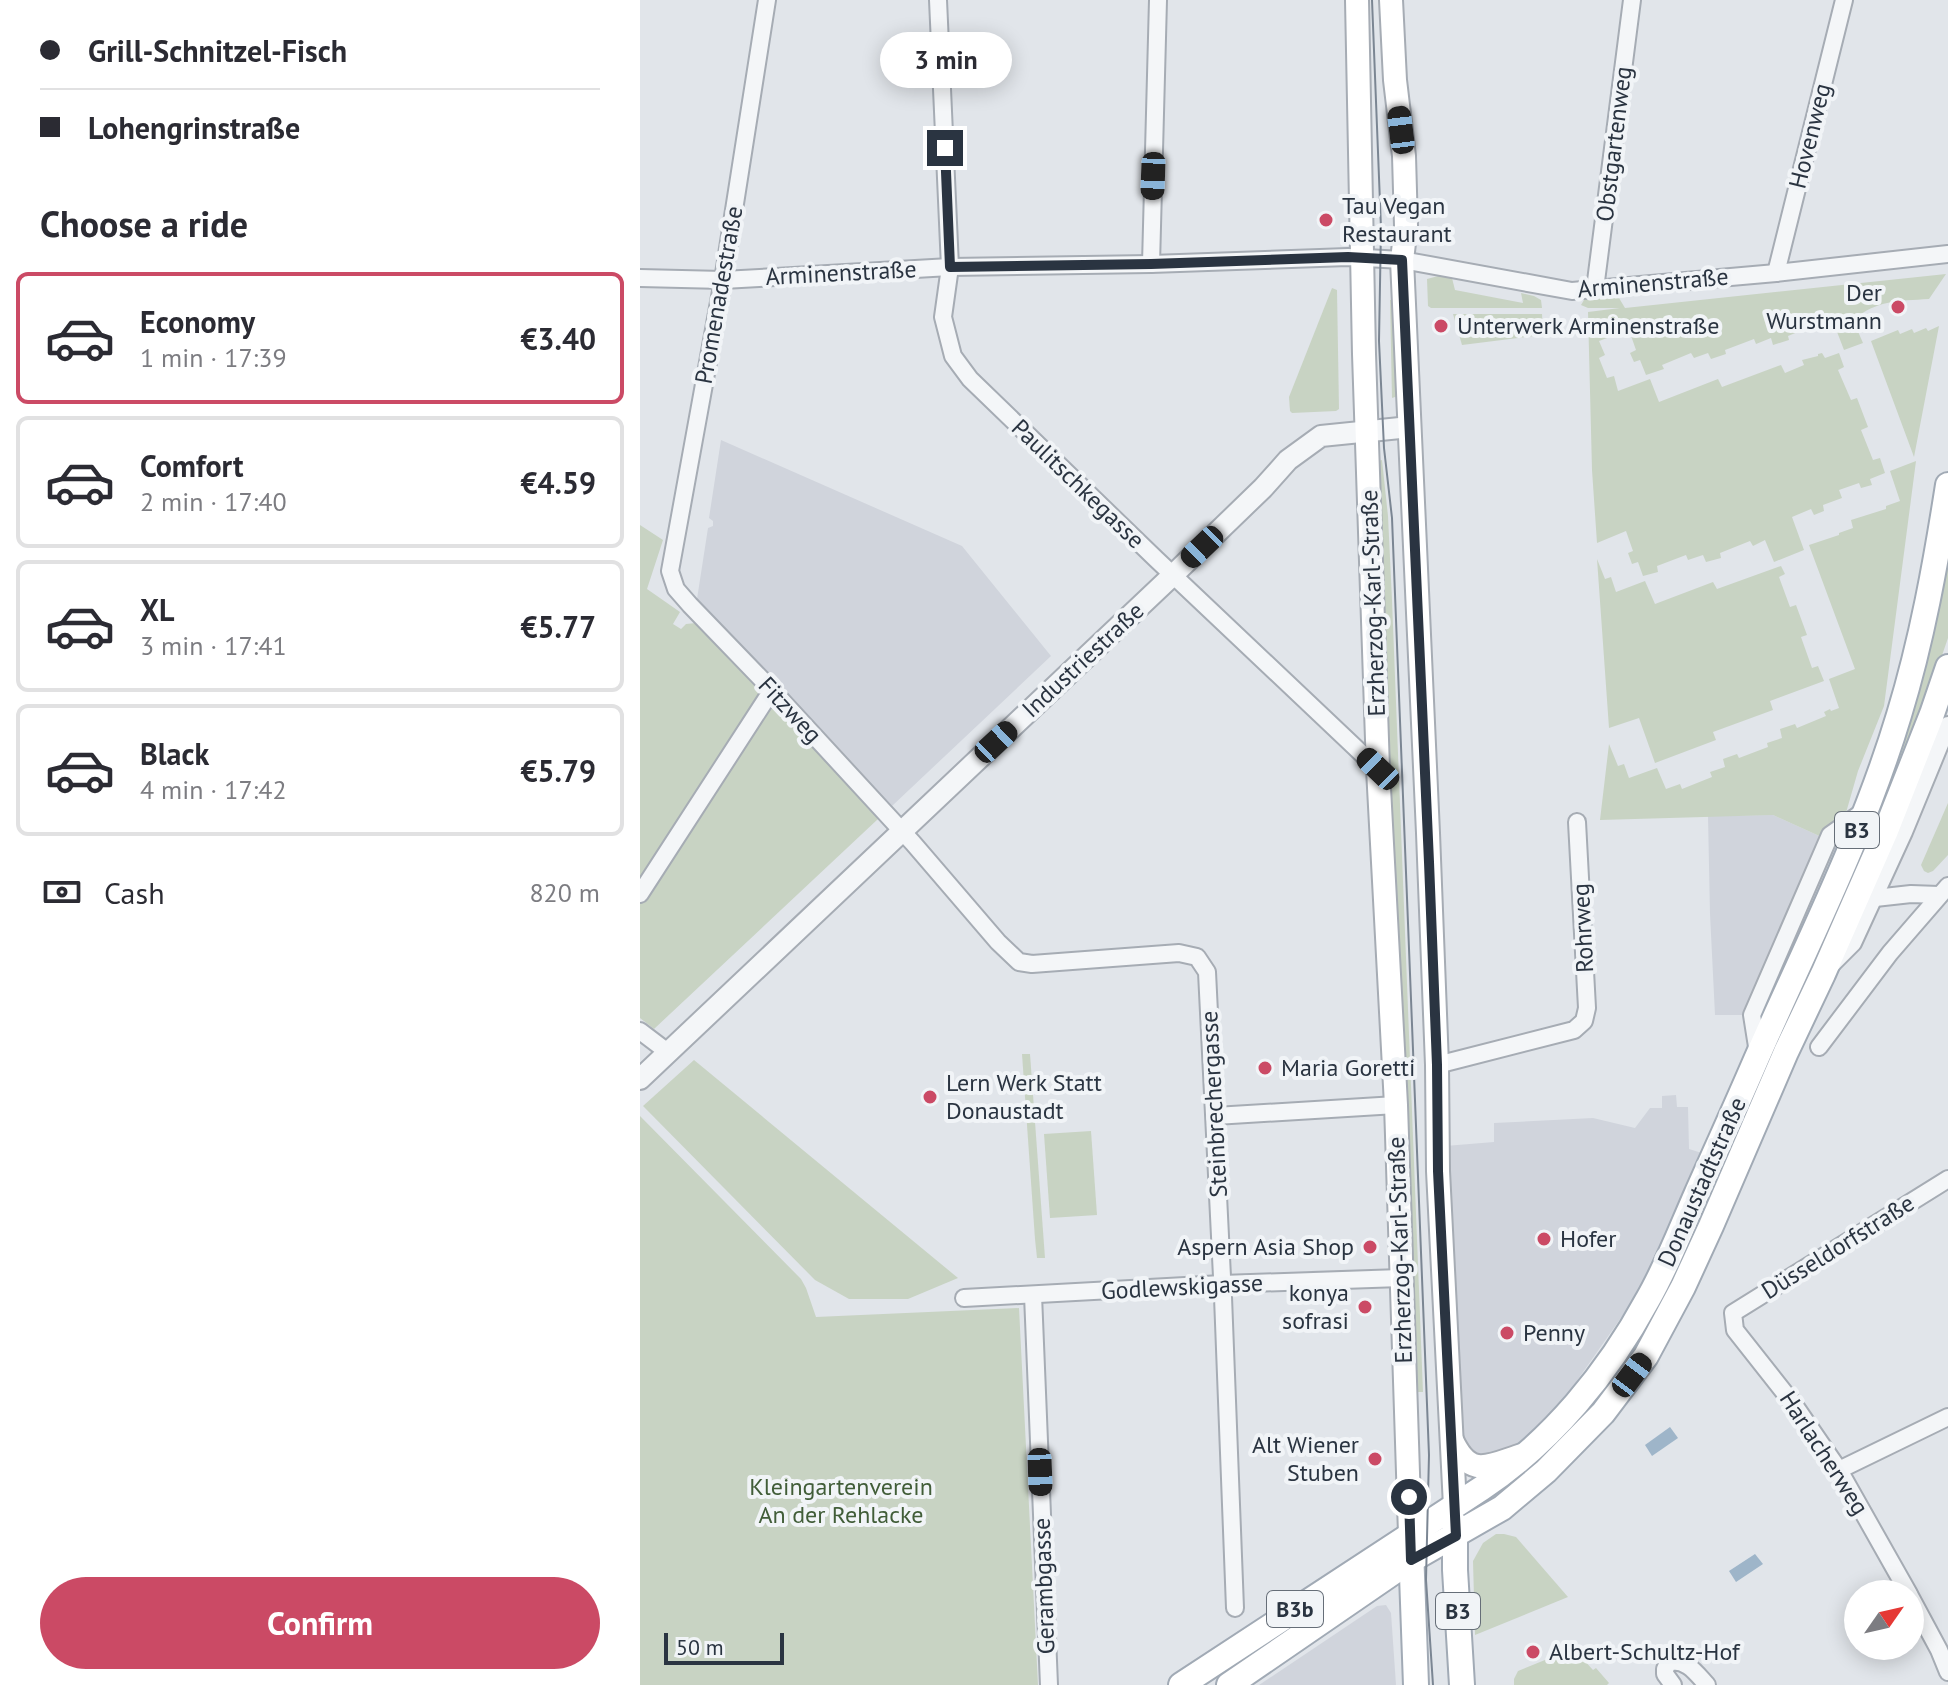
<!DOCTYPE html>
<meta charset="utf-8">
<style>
:root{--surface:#fff;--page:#f2f2f3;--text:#2b2b33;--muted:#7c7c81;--line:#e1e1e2;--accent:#cb4a65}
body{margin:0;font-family:"PT Sans",sans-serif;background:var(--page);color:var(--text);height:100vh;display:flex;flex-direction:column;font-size:30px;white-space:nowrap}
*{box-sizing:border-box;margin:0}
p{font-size:26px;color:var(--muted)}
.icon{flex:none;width:44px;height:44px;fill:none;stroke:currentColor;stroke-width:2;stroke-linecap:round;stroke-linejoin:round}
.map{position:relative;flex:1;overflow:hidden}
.details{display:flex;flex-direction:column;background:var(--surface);width:640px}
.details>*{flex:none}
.guide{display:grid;align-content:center;height:176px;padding:0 40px;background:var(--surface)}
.needle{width:52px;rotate:56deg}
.tools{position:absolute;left:1204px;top:1580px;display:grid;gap:16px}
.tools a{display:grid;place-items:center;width:80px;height:80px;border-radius:50%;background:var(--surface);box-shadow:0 4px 20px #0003;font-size:40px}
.scale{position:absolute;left:24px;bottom:20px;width:120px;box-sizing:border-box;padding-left:8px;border:4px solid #2a3441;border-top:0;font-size:22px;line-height:28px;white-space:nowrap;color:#2a3441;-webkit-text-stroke:6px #f1f4f7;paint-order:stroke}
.end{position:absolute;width:36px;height:36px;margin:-18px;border:10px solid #2a3441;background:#fff;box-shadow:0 0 0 4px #fff}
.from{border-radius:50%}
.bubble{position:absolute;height:56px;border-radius:28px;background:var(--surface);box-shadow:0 4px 20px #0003;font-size:26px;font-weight:600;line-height:56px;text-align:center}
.car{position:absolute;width:24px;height:48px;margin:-24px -12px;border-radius:10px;box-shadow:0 0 6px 2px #0007;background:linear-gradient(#222 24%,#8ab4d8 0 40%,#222 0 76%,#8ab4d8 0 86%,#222 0)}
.guide b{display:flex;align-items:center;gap:28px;height:76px;font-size:30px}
.guide b+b{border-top:2px solid var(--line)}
.guide i{width:20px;height:20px;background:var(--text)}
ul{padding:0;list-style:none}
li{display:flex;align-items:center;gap:24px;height:132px;margin:0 16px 12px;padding:0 24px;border:4px solid var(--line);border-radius:12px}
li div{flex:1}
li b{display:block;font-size:30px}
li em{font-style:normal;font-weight:600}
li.current{border-color:var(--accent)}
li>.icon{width:72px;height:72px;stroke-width:1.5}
h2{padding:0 40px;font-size:36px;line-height:96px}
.pay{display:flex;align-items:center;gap:20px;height:88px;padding:0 40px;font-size:30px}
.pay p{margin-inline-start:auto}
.action{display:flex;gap:16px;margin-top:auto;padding:16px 40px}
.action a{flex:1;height:92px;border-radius:48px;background:var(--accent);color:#fff;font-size:32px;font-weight:600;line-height:92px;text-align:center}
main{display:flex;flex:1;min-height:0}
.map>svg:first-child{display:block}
.built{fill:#d0d4dc}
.green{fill:#c8d3c3}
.water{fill:#9eb5c9}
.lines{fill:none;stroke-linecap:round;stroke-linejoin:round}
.minor-casing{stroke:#a6acb4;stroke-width:20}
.tertiary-casing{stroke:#a6acb4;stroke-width:24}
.secondary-casing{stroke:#a6acb4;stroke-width:26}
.primary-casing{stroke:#a1aab5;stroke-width:28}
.minor{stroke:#f4f6f8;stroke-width:16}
.tertiary{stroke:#f4f6f8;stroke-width:20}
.secondary{stroke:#fff;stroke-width:22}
.primary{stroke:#fff;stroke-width:24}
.tram{stroke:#7b8693;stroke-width:2}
.route{stroke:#2a3441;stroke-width:10}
.poi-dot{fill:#cb4a65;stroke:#f1f4f7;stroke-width:3}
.labels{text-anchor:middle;stroke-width:8;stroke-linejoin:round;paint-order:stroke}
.shield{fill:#f1f4f7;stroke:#666e78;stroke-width:2}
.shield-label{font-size:22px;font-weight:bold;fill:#2a3441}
.street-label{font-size:24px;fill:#2a3441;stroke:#f1f4f7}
.poi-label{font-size:24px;fill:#2a3441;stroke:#f1f4f7;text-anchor:start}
.park-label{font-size:24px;fill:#415d38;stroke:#f1f4f7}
</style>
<main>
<section class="details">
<div class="guide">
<b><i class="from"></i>Grill-Schnitzel-Fisch</b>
<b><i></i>Lohengrinstraße</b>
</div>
<h2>Choose a ride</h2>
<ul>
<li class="current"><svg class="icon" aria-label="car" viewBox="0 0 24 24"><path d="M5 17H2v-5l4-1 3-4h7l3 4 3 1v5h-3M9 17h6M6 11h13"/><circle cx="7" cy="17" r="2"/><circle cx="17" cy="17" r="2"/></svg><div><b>Economy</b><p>1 min · 17:39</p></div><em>€3.40</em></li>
<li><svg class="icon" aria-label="car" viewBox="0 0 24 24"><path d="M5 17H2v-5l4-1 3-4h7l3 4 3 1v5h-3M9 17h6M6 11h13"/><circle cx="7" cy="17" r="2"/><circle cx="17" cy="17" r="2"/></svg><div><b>Comfort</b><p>2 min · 17:40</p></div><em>€4.59</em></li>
<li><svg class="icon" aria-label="car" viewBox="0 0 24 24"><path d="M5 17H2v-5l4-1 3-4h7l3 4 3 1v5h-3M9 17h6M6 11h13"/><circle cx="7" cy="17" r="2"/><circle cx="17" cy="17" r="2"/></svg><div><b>XL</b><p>3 min · 17:41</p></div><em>€5.77</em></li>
<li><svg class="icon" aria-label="car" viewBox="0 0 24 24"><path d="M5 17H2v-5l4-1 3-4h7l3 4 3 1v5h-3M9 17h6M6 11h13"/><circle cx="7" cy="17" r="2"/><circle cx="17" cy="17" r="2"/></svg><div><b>Black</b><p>4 min · 17:42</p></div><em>€5.79</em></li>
</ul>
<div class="pay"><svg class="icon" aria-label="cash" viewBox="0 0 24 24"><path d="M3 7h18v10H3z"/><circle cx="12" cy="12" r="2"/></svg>Cash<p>820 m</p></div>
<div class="action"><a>Confirm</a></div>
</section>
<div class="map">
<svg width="1308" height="1685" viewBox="0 0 1308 1685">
<rect width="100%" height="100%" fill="#e1e5ea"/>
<!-- built -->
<g class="built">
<polygon points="81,440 322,546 411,656 252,806 57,599 68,528 73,526 73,521 69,518"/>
<polygon points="1133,815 1197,844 1120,1022 1102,1015 1075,1015 1070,914 1068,816"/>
<polygon points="1036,1095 1037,1107 1048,1107 1049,1149 1065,1154 1011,1275 915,1412 870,1450 818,1466 800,1442 793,1147 854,1142 854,1123 953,1118 995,1128 1010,1108 1022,1108 1022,1096"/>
<polygon points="746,1605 751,1613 756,1685 619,1685 737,1606"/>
</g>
<!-- green -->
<g class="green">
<path d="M 1306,274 L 1289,299 C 1258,301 1237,300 1213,320 L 1223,343 L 1204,350 L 1194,324 L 1179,329 L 1177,324 L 1148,336 L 1149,340 L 1133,345 L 1131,338 L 1116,344 L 1114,339 L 1085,350 L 1086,354 L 1071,359 L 1068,353 L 1054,358 L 1051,353 L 1022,365 L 1024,369 L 1006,375 L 1000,360 L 994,362 L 990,353 L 996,350 L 989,330 L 959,341 L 965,355 L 959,358 L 967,378 L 974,376 L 978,391 L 1010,379 L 1019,402 L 1078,379 L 1082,387 L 1141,365 L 1145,373 L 1164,365 L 1162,360 L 1178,356 L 1178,354 L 1182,353 L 1185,358 L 1199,353 L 1204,367 L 1198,370 L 1211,400 L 1217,398 L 1228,427 L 1221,430 L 1233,460 L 1240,458 L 1245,473 L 1230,479 L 1232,485 L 1221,488 L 1219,483 L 1199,490 L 1202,498 L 1183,505 L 1184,511 L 1174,515 L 1171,509 L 1152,517 L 1164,550 L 1134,562 L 1125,540 L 1113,546 L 1110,541 L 1080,553 L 1081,558 L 1066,562 L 1063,555 L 1048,560 L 1046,555 L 1017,566 L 1018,572 L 1003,576 L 998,562 L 992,564 L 988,553 L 993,551 L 986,531 L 957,543 L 952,470 L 948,312 L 980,308 L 948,308 L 941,305 L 944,300 L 950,297 L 979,298 L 985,308 Z"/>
<polygon points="802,275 812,278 815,290 883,303 881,293 894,296 901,300 902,308 791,308 788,306 787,279"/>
<polygon points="692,288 697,290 699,409 696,411 652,413 650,411 649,397"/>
<polygon points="750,300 756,300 758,396 752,398"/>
<polygon points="813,314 902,314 903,335 822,345"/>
<polygon points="1299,326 1274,457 1231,341 1258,330 1260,334 1272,329 1274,333 1286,328 1288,331"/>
<polygon points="742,460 748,516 752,600 783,1392 774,1392 738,461"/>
<polygon points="1276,461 1244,706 1218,771 1197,844 1133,815 960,820 969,744 978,766 984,764 989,778 1017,768 1026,789 1040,784 1042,789 1072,777 1070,772 1085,767 1083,759 1097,754 1099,758 1128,747 1127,743 1142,738 1140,729 1155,724 1157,728 1186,716 1184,712 1190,709 1191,711 1199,708 1189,679 1215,669 1169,545 1199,535 1199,533 1213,528 1211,520 1246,509 1246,506 1260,501 1250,471"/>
<polygon points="0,525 23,540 7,589 40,612 33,624 41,629 46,624 56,623 237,814 238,819 14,1029 0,1018"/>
<path d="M 1308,532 L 1308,638 L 1280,719 L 1245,808 L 1054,1242 L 1005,1339 L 950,1412 L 873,1486 L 841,1509 L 840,1505 C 877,1477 911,1447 941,1412 L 1206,872 Z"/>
<polygon points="957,559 965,579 971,577 976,592 1005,581 1015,604 1073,582 1077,589 1141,566 1145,574 1139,577 1150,607 1156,605 1167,635 1161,637 1172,668 1178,666 1184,681 1130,701 1133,710 1073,732 1076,740 1015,763 999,718 969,728"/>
<polygon points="1308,803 1308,855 1293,871 1288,873 1284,871 1281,865"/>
<polygon points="382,1054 390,1054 405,1258 397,1258 395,1239"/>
<polygon points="54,1060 318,1278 268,1299 209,1299 175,1280 3,1106"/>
<polygon points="0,1116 161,1279 166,1288 176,1317 379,1308 398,1685 0,1685"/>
<polygon points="451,1131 457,1215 410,1218 404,1134"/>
<polygon points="856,1534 864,1534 876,1537 928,1597 835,1635 833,1561 843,1543"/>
<polygon points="937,1647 946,1656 943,1659 953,1670 956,1668 969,1683 967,1685 874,1685 874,1679 878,1671"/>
</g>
<!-- water -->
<g class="water">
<polygon points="1030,1427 1038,1438 1012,1456 1005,1445"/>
<polygon points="1115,1554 1123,1564 1096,1582 1089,1571"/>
</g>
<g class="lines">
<!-- minor casing -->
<g class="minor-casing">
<g id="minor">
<polyline points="127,0 83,280 30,571 36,589 50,605 132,690 273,843 358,942 379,962 392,964 539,953 557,957 567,972 583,1297 595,1608"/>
<polyline points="298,0 310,267 303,317 313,356 330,379 516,559 738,769"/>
<polyline points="511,264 518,0"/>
<polyline points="1136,273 1204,0"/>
<polyline points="0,278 83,280 310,267 511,264 708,257 762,260 932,291 1136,273 1308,254"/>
<polyline points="955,289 992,0"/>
<polyline points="0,894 132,690"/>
<polyline points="1235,898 1271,894 1299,895"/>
<polyline points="1192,964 1213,943 1264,832 1308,725"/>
<polyline points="0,1031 29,1053"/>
<polyline points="1179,1047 1250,953 1308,886"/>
<polyline points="1118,1053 1112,1015 1190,835 1224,811"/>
<polyline points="797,1065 934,1030 944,1021 947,1008 937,822"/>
<polyline points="575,1116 756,1105"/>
<polyline points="393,1295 409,1685"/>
<polyline points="324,1298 582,1284 761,1278"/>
<polyline points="1199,1470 1308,1417"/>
<polyline points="1269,1594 1199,1470 1155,1406 1095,1330 1093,1313 1308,1179"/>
<polyline points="1270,1596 1299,1650 1308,1672"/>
<path d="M 1033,1685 L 1025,1674 L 1025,1669 L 1029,1662 C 1047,1659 1056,1673 1067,1685"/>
</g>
</g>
<!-- tertiary casing -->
<g class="tertiary-casing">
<polyline id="tertiary" points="0,1079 533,575 623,488 648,460 681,436 770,427"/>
</g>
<!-- secondary casing -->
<g class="secondary-casing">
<g id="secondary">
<polyline points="717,0 724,354 738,769 756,1105 770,1534"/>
<polyline points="751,0 755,80 764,156 766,226 762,260 788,833 797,1065 798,1171 815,1506"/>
<path d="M 812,1440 C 830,1479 848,1466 882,1455"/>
</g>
</g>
<!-- primary casing -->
<g class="primary-casing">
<g id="primary">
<polyline points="815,1524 815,1570 822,1685"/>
<polyline points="771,1548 776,1685"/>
<path d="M 541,1685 L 842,1488 C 912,1441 968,1373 1008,1299 C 1027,1266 1041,1229 1056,1195 C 1076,1150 1096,1106 1115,1062 C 1165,948 1223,835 1259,715 C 1282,640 1296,562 1308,485"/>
<polyline points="589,1685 771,1560 862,1508 906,1471 963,1413 1006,1356 1043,1287 1071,1226 1146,1052 1183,974 1245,833 1292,714 1308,667"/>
</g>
</g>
<!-- minor -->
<use href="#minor" class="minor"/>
<!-- tertiary -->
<use href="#tertiary" class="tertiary"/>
<!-- secondary -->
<use href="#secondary" class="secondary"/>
<!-- primary -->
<use href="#primary" class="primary"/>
<!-- tram -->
<polyline class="tram" points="732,0 741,228 739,341 744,448 752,518 789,1455 786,1580 793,1685"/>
</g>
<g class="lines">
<!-- route -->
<polyline class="route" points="305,148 310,267 511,264 708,257 762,260 789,862 797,1065 798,1171 816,1536 771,1560 769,1497"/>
</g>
<!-- markers -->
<g class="poi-dot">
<circle cx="686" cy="220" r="8"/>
<circle cx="1258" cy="307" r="8"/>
<circle cx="801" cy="326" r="8"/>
<circle cx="625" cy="1068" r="8"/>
<circle cx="290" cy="1097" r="8"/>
<circle cx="904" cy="1239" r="8"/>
<circle cx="730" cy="1247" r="8"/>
<circle cx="725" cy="1307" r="8"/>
<circle cx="867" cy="1333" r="8"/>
<circle cx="735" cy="1459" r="8"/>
<circle cx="893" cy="1652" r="8"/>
</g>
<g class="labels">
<!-- shield labels -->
<g class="shield">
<rect x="1195" y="812" width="44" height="36" rx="6"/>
<rect x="627" y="1591" width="56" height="36" rx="6"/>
<rect x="796" y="1593" width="44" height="36" rx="6"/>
</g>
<g class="shield-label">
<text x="1217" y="838">B3</text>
<text x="655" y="1617">B3b</text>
<text x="818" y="1619">B3</text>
</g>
<!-- street labels -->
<g class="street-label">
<text transform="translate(1170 136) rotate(-76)" y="8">Hovenweg</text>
<text transform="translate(974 144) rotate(-83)" y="8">Obstgartenweg</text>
<text transform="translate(201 273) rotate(-3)" y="8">Arminenstraße</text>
<text transform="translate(1013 283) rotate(-5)" y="8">Arminenstraße</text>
<text transform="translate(79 295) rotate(-80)" y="8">Promenadestraße</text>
<text transform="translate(438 484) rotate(44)" y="8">Paulitschkegasse</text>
<text transform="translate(733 603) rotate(-92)" y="8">Erzherzog-Karl-Straße</text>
<text transform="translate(443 660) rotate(-43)" y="8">Industriestraße</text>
<text transform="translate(150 710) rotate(47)" y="8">Fitzweg</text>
<text transform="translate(943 928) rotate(-93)" y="8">Rohrweg</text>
<text transform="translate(574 1104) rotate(-93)" y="8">Steinbrechergasse</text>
<text transform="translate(1062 1182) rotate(-66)" y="8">Donaustadtstraße</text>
<text transform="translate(1198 1247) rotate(-32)" y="8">Düsseldorfstraße</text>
<text transform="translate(760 1250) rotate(-92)" y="8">Erzherzog-Karl-Straße</text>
<text transform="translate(542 1287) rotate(-3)" y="8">Godlewskigasse</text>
<text transform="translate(1184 1453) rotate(57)" y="8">Harlacherweg</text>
<text transform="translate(404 1586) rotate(-92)" y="8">Gerambgasse</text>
</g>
<!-- poi labels -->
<g class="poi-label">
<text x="702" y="214">Tau Vegan<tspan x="702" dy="28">Restaurant</tspan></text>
<text x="1242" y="301" text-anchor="end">Der<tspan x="1242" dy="28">Wurstmann</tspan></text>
<text x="817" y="334">Unterwerk Arminenstraße</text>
<text x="641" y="1076">Maria Goretti</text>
<text x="306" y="1091">Lern Werk Statt<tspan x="306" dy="28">Donaustadt</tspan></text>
<text x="920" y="1247">Hofer</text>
<text x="714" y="1255" text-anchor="end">Aspern Asia Shop</text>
<text x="709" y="1301" text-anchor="end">konya<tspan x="709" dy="28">sofrasi</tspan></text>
<text x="883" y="1341">Penny</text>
<text x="719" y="1453" text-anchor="end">Alt Wiener<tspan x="719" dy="28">Stuben</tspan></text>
<text x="909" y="1660">Albert-Schultz-Hof</text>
</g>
<!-- park labels -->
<g class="park-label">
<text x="201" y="1495">Kleingartenverein<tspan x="201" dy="28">An der Rehlacke</tspan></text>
</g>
</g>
</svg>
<div class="tools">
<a><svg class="needle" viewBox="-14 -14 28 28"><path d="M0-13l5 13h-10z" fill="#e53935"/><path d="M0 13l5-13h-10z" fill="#7c7c81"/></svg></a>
</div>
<div class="scale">50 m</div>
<i class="end from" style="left:769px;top:1497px"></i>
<i class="end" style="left:305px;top:148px"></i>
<div class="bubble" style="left:240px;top:32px;width:132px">3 min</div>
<i class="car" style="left:761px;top:130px;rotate:353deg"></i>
<i class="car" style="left:513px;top:176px;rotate:182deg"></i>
<i class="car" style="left:562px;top:547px;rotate:226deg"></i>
<i class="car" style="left:356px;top:742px;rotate:47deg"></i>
<i class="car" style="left:738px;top:769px;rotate:314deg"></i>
<i class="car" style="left:992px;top:1375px;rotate:37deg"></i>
<i class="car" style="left:400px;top:1472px;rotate:178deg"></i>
</div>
</main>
